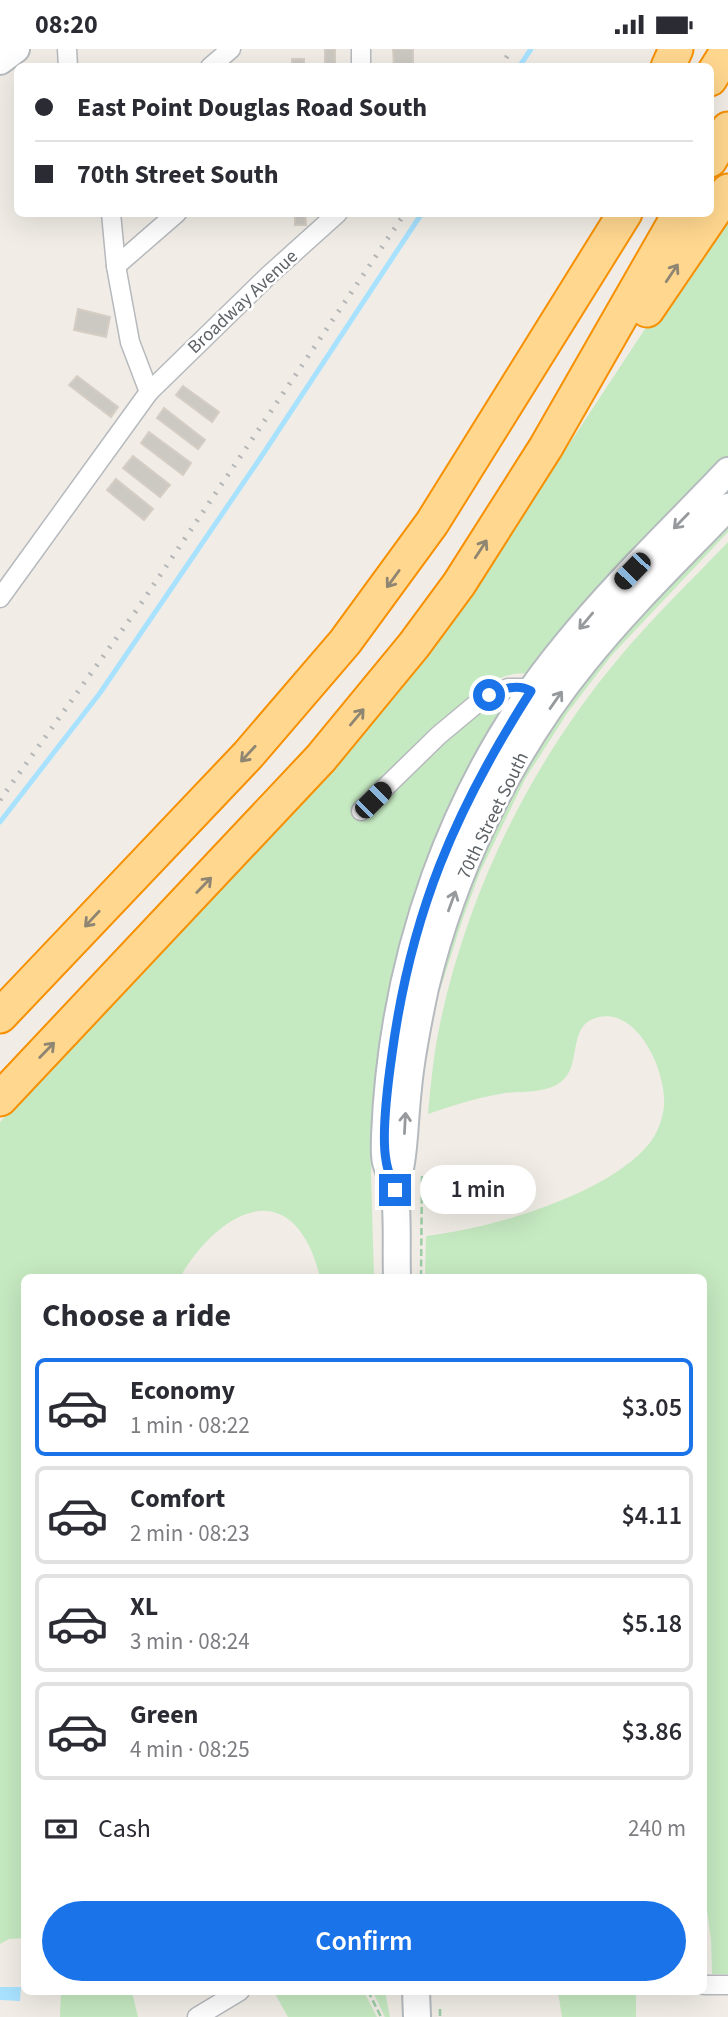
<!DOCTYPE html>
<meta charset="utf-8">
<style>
:root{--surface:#fff;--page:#f2f2f3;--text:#2b2b33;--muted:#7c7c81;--line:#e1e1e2;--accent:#1a73e8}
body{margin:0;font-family:"Source Sans 3",sans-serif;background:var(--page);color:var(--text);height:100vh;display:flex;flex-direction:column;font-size:26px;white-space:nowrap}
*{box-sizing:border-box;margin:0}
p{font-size:23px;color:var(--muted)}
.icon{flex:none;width:38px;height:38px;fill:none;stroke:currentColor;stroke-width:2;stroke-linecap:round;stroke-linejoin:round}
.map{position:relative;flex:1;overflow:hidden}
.drawer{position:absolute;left:21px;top:1225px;width:686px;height:721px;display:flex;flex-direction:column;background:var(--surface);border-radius:10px;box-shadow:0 7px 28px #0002}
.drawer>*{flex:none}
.top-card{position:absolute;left:14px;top:14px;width:700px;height:154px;border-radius:10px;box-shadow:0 7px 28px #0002;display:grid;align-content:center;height:154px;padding:0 21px;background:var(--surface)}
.end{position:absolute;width:32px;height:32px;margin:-16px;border:9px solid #1a73e8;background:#fff;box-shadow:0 0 0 4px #fff}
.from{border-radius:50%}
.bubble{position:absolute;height:49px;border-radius:24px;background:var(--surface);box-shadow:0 7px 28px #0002;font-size:23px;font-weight:600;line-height:49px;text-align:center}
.car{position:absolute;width:21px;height:42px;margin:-21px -10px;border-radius:9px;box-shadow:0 0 5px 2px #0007;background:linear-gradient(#222 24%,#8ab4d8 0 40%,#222 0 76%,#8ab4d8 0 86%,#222 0)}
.top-card b{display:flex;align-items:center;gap:24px;height:66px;font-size:26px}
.top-card b+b{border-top:2px solid var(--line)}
.top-card i{width:18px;height:18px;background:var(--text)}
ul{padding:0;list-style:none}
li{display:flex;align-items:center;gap:21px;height:98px;margin:0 14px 10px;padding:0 7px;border:4px solid var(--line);border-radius:10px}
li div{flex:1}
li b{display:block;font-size:26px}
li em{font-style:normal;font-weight:600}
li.active{border-color:var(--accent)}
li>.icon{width:63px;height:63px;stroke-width:1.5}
h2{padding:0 21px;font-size:32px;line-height:84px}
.pay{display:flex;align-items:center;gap:18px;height:77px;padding:0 21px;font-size:26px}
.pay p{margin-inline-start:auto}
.cta{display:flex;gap:14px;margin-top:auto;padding:14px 21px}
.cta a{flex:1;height:80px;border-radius:42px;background:var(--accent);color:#fff;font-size:28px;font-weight:600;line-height:80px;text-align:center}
.status{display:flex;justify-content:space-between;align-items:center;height:49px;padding:0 35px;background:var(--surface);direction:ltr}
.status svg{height:19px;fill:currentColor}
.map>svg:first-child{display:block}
.green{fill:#c5e9c1}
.water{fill:#a8e2ff}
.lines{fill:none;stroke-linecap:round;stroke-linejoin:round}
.stream{stroke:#a8e2ff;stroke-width:5}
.building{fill:#ccc8c2;stroke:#d6cec4;stroke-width:2}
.street-casing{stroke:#b6b9bd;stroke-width:21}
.secondary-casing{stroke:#b4babe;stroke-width:30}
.highway-casing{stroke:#f79000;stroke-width:37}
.path{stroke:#9bcda5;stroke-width:2.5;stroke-dasharray:7 3.5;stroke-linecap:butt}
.street{stroke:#fff;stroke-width:18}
.secondary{stroke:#fff;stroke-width:26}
.highway{stroke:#ffd78f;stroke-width:33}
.rail{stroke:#b5b6b7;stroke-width:5;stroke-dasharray:2 9;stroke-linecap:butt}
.oneway{stroke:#8e8673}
.oneway2{stroke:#969a9c}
.route{stroke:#1a73e8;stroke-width:9}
.labels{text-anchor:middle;stroke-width:5;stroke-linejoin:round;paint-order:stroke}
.street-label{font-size:19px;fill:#5d6367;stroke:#fff}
</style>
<div class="status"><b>08:20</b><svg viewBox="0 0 49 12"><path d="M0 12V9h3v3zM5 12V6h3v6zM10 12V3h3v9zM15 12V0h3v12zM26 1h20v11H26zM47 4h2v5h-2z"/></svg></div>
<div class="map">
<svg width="728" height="1968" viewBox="0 0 728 1968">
<rect width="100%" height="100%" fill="#f1ede6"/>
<!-- green -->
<g class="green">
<path d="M 728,154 L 728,408 L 589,554 L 532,625 C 487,617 461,666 437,697 L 489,655 L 505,653 L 507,655 L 406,875 L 394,921 L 380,1001 L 374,1054 L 371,1126 L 374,1228 L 320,1228 C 294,1124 222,1157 180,1228 L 24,1228 L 24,1889 L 9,1890 L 0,1895 L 0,1073 L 310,747 L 394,647 L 425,608 L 500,500 Z"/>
<path d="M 728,473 L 728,483 L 611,607 L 568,663 L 525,730 L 480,823 L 462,872 L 432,966 C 454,841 520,707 601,609 C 640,562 686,518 728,473 Z"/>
<path d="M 728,493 L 728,1925 L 712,1925 L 711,1891 L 704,1840 L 704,1228 L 425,1228 L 426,1187 C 490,1180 607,1146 649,1095 C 657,1085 663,1070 664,1056 C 667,1025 639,959 599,968 C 566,975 583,1015 562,1032 C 545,1046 519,1041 500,1045 C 475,1049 452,1057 428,1065 C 431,1033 434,1001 441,970 C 470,838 532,713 618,610 C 652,569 691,532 728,493 Z"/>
<polygon points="61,1942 132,1943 138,1968 60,1968"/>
<polygon points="621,1942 636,1945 636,1968 562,1968 558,1943"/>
<polygon points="278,1943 364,1943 377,1968 288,1968 274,1943"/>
<polygon points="373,1943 385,1943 390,1968 385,1968"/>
</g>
<!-- water -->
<polygon class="water" points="0,1938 21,1938 20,1952 0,1951"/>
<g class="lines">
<!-- stream -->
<g class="stream">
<polyline points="519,18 531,0"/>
<polyline points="0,773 100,644 261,408 422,164"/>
</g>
</g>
<!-- building -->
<g class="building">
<rect x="325" y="0" width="10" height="18"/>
<polygon points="393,0 413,0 413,18 394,18"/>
<rect x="292" y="10" width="12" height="8"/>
<polygon points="295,164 305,164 306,176 295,176"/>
<polygon points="78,260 110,268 106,288 74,281"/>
<polygon points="77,327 118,358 111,368 69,336"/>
<polygon points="183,337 219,363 212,373 176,346"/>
<polygon points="164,359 205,391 198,400 157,369"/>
<polygon points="149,383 191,414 183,426 141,394"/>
<polygon points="133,407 170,436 160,448 123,419"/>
<polygon points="116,430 153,460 144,471 107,441"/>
</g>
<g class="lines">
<!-- street casing -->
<g class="street-casing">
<g id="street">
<polyline points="67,0 68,18"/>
<polyline points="210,18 231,0"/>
<polyline points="361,18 361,0"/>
<polyline points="116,217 177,164"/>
<polyline points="149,343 269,226 338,164"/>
<polyline points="0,549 149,343 130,293 116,217 111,164"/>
<polyline points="361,762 439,686 481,651 508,639 524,639 531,642"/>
<polyline points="704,1936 728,1936"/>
<polyline points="197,1968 240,1942"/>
</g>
</g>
<!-- secondary casing -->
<g class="secondary-casing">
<g id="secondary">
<polyline points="0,12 16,0"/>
<path d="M 396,1138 C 405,1104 404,1073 408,1039 C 411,1005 418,972 425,939 C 453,823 508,706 584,613 C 628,558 679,509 728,458"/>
<path d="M 397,1228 C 396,1200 398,1171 395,1144 C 394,1133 389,1123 386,1113 C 384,1105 385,1095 385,1087 C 392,910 452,734 565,597 C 615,535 673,480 728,422"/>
<polyline points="416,1942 417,1968"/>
</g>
</g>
<!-- highway casing -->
<g class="highway-casing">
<g id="highway">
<polyline points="668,18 676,0"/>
<polyline points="710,30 728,1"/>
<polyline points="710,111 728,80"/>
<polyline points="647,261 728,142"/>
<polyline points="0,967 248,706 345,593 432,474 625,164"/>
<polyline points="0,1050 321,709 414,596 459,535 546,398 680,164"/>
</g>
</g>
<!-- path -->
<g class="path">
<polyline points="421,1228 422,1127"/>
<polyline points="368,1942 381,1968"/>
<polyline points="440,1960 440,1968"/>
</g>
<!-- street -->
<use href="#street" class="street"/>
<!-- secondary -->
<use href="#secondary" class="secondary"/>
<!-- highway -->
<use href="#highway" class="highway"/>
<!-- rail -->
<g class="rail">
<polyline points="500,18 512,0"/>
<polyline points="0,751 138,559 405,164"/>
</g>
</g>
<!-- one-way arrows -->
<defs><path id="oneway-shaft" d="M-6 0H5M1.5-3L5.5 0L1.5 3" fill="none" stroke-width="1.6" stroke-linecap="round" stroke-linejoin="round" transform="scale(1.75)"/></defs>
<g class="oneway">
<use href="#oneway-shaft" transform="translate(672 224) rotate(-56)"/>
<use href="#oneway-shaft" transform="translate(481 500) rotate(-57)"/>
<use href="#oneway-shaft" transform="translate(393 530) rotate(126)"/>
<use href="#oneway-shaft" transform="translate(357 668) rotate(-50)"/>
<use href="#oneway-shaft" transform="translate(248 705) rotate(133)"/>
<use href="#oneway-shaft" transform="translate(204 836) rotate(-46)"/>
<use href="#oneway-shaft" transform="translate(92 870) rotate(133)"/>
<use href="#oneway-shaft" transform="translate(47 1001) rotate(-46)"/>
</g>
<g class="oneway2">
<use href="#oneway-shaft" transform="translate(681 472) rotate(134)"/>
<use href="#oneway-shaft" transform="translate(586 572) rotate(130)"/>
<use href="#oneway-shaft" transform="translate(556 651) rotate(-55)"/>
<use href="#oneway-shaft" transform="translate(452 852) rotate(-70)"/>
<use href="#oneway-shaft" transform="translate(405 1074) rotate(-87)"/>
</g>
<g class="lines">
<!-- route -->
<path class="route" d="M 395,1141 C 392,1132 387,1121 386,1111 C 381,1084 388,1033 392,1005 C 411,864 455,761 531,642 C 517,634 503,640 489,646"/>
</g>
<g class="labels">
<!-- street labels -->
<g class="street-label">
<text transform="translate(242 252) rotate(-43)" y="7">Broadway Avenue</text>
<text transform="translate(492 766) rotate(-64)" y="7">70th Street South</text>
</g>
</g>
</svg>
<i class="end from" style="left:489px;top:646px"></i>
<i class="end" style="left:395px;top:1141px"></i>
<div class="bubble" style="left:420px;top:1116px;width:116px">1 min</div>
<i class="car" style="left:632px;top:522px;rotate:224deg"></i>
<i class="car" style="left:373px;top:751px;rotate:45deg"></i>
<div class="top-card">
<b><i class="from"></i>East Point Douglas Road South</b>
<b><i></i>70th Street South</b>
</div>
<section class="drawer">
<h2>Choose a ride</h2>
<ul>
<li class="active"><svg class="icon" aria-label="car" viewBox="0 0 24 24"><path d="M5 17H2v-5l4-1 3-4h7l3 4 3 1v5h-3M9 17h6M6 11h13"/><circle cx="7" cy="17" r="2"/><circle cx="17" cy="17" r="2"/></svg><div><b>Economy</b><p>1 min · 08:22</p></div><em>$3.05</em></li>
<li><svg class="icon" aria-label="car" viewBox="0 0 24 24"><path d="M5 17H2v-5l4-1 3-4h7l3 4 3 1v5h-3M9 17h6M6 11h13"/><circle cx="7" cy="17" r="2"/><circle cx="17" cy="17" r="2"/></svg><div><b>Comfort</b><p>2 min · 08:23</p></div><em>$4.11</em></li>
<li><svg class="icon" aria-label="car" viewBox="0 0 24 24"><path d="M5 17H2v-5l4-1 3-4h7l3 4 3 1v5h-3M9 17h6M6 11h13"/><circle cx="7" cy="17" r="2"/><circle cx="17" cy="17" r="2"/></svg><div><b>XL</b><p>3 min · 08:24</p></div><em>$5.18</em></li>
<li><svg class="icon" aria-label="car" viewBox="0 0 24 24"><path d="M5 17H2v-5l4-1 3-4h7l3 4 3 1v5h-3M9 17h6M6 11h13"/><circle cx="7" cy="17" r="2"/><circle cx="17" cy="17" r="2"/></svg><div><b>Green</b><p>4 min · 08:25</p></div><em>$3.86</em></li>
</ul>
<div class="pay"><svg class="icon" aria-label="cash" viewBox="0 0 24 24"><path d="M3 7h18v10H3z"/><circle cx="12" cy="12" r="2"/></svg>Cash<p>240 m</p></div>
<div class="cta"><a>Confirm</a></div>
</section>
</div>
